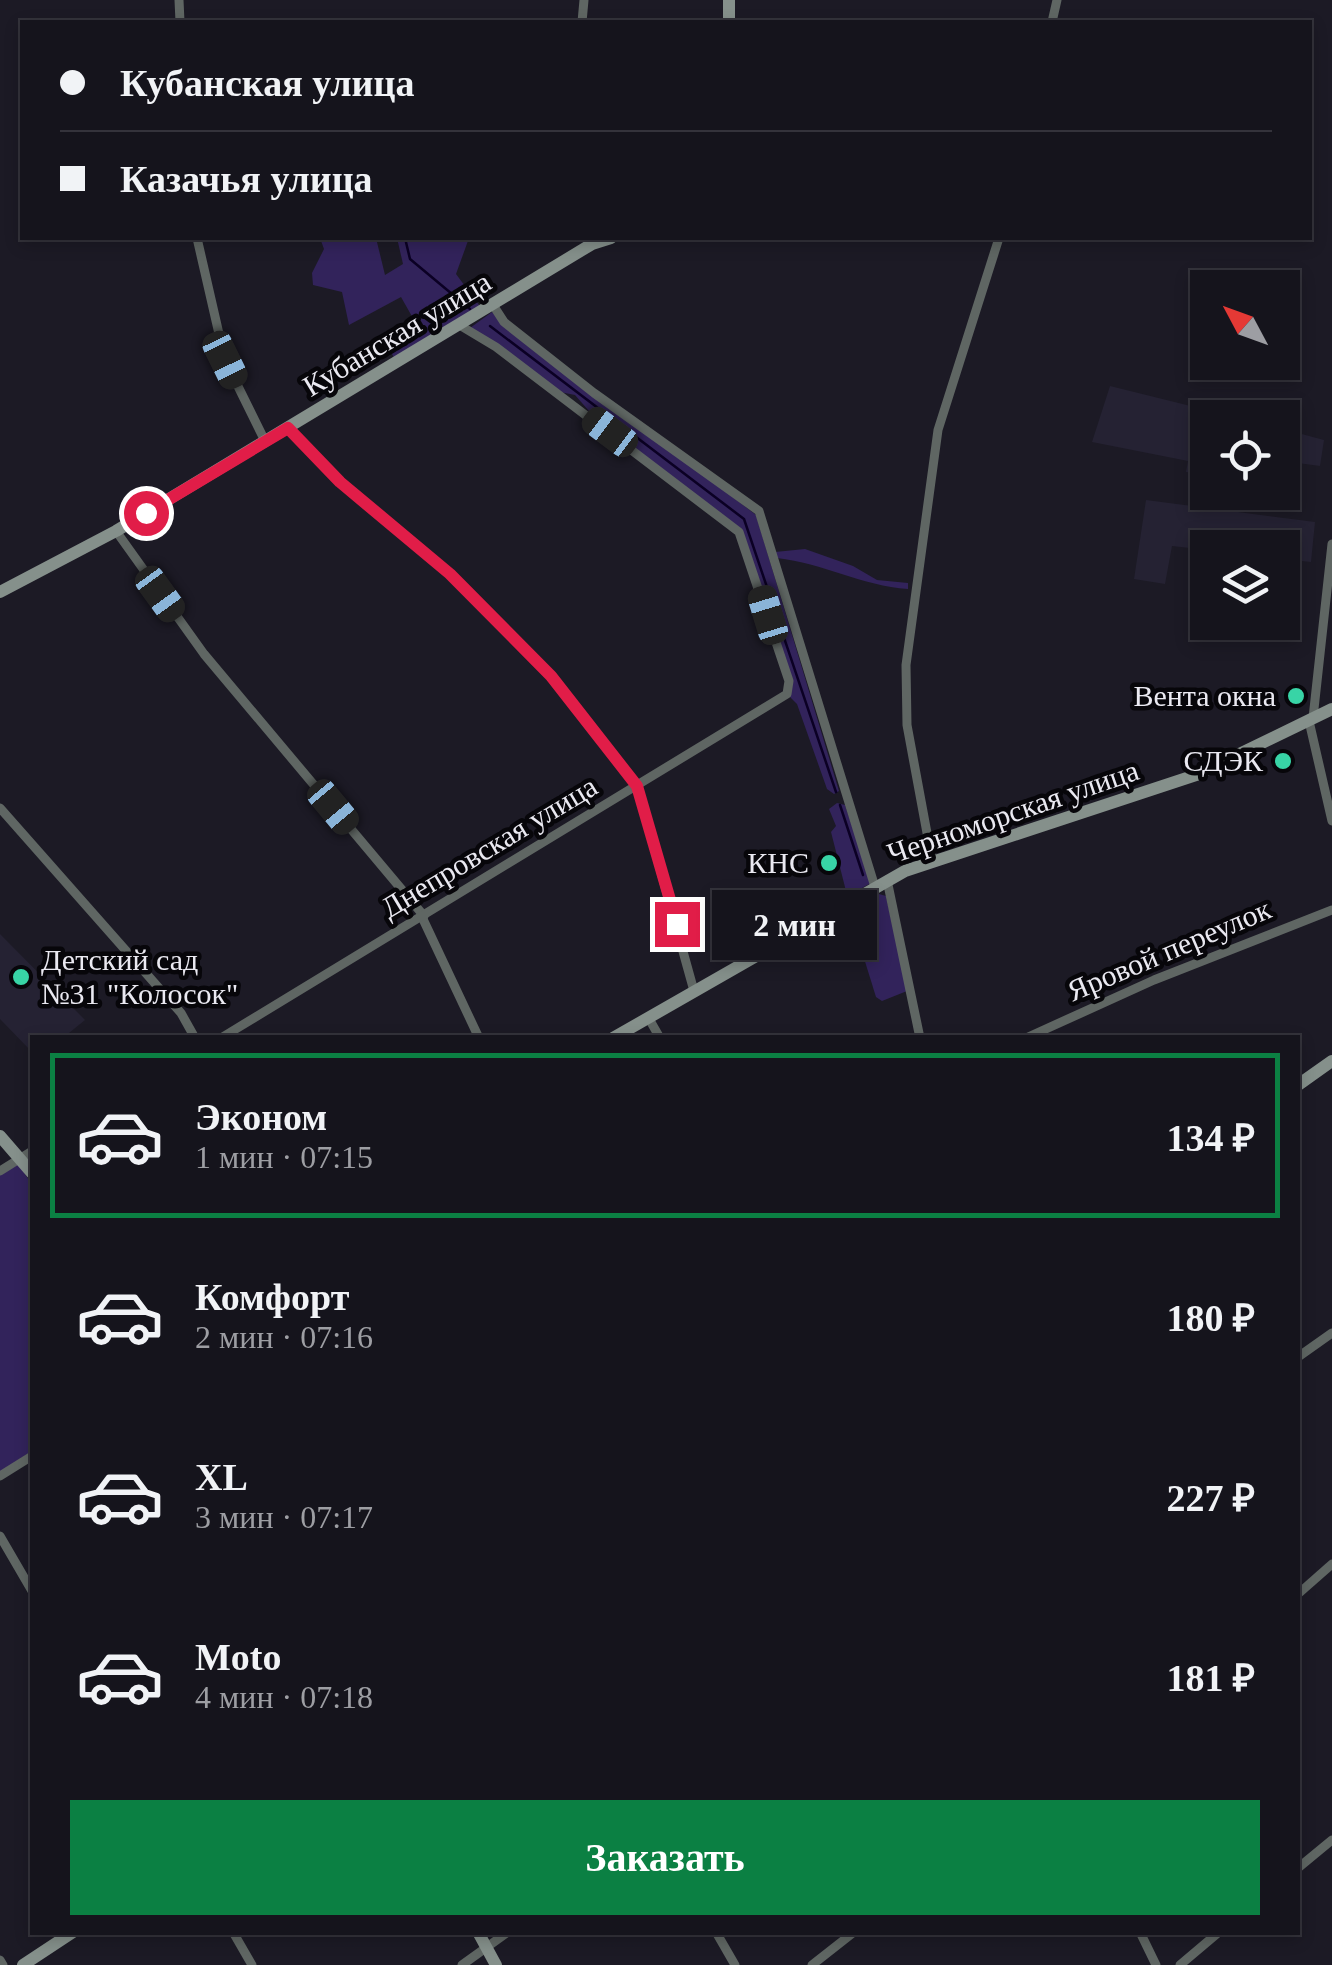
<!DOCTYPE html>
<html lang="ru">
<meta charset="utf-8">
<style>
:root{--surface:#15141c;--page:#1e1d25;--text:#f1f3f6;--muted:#9d9ea3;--line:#34333b;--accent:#0b8043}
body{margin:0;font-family:Georgia,serif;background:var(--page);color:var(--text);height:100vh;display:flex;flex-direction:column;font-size:38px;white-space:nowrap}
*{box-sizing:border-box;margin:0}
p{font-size:32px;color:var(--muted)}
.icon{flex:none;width:55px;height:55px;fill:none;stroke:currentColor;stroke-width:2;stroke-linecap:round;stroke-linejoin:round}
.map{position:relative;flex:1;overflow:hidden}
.details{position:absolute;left:30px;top:1035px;width:1270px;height:900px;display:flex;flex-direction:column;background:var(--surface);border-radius:0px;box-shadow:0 5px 15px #0003,0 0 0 2px var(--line)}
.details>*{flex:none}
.guide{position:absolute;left:20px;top:20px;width:1292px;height:220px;border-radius:0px;box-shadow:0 5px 15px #0003,0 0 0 2px var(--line);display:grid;align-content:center;height:220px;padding:0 40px;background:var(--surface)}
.needle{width:65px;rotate:311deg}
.controls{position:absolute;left:1190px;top:270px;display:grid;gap:20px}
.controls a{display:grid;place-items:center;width:110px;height:110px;border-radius:0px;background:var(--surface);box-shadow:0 5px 15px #0003,0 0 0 2px var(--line);font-size:50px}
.end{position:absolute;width:45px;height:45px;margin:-22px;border:12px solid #e11d48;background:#fff;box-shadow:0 0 0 5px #fff}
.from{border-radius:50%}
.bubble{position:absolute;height:70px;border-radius:0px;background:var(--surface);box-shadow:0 5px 15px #0003,0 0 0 2px var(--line);font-size:32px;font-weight:600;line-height:70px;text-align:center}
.car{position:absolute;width:30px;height:60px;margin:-30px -15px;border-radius:12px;box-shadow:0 0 8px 2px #0007;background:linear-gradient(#222 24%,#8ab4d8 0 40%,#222 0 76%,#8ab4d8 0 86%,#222 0)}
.guide b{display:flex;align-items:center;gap:35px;height:95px;font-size:38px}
.guide b+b{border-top:2px solid var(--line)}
.guide i{width:25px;height:25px;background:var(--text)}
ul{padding:18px 0 0;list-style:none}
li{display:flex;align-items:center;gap:30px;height:165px;margin:0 20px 15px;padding:0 20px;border:5px solid transparent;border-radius:0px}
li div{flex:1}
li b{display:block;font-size:38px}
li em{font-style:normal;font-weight:600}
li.on{border-color:var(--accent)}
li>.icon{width:90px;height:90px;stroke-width:1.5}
.action{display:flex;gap:20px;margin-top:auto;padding:20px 40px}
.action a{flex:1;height:115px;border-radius:0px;background:var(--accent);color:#fff;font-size:40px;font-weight:600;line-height:115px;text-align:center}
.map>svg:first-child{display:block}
.built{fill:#252233}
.green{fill:#32235b}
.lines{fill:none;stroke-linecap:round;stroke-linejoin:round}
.stream{stroke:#0b0024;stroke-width:2.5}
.street{stroke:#5f6663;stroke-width:9}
.secondary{stroke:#85908b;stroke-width:12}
.route{stroke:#e11d48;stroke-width:12}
.poi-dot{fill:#38d4a6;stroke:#07060a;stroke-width:4}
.labels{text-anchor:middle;stroke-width:9;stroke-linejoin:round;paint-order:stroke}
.street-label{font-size:30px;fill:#eae9f1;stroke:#07060a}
.poi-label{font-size:30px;fill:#eae9f1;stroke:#07060a;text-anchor:end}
</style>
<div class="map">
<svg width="1332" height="1965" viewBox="0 0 1332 1965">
<rect width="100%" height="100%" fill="#1c1a25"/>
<!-- built -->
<g class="built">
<polygon points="1110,386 1235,417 1208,418 1207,475 1186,472 1188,461 1092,442"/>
<polygon points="1283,429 1324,440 1320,466 1283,461"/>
<polygon points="1146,500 1315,522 1311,562 1283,559 1282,548 1207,550 1172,546 1165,584 1134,579"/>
<polygon points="0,934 85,1020 64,1037 32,1038 32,1052 0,1019"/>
</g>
<!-- green -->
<g class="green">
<polygon points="320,238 376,238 385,275 403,264 397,238 469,238 456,274 482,309 396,361 387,345 418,327 401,297 349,325 342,292 313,285 312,273 324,249"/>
<polygon points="492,312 756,515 839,791 834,794 827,789 797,704 790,697 791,682 740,528 596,419 575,395 560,392 470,328"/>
<path d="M 805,549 L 853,566 L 877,580 L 908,583 L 908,589 C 862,586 823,563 777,558 L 775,552 Z"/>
<polygon points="837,803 845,805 871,883 853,893 846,891 831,832 836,826 829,809"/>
<polygon points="879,894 886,896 907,991 882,1001 876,997 850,913"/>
<polygon points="18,1163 32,1185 32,1451 0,1472 0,1175"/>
</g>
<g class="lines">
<!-- stream -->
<g class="stream">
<polyline points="405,238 410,259 470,309"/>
<polyline points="490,326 744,519 836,792"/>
<polyline points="840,805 863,875"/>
</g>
<!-- street -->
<g class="street">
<polyline points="179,0 180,22"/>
<polyline points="582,22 584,0"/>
<polyline points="1052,22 1057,0"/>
<polyline points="197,238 225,360 265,441"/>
<polyline points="493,305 504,322 594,393 759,511 875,887"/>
<polyline points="288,428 340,482 450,574 551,676 637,786 694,991"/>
<polyline points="116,531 204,654 424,916"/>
<polyline points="1313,718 1332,544"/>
<polyline points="1309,721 1332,821"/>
<polyline points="0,808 181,1013 195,1038"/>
<polyline points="932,860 907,725 906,665 938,430 999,238"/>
<polyline points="887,880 920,1038"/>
<polyline points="422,917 479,1038"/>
<polyline points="648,1017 660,1038"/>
<polyline points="221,1038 787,694 789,681 739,532 496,347 461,326"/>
<polyline points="1026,1038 1154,980 1332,910"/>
<polyline points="0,1171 32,1151"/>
<polyline points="1298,1357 1332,1333"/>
<polyline points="0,1476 32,1456"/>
<polyline points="0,1536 32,1591"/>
<polyline points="1298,1594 1332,1564"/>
<polyline points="1298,1868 1332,1840"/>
<polyline points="233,1932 252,1965"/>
<polyline points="716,1932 735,1965"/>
<polyline points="1140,1932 1156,1965"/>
<polyline points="0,1960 3,1965"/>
<polyline points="462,1965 508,1932"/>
<polyline points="812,1965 854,1932"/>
<polyline points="1180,1965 1219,1932"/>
</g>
<!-- secondary -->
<g class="secondary">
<polyline points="729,22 729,0"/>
<polyline points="0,592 116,531 592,244 611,238"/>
<polyline points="613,1038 905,871 1196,775 1332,709"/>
<polyline points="1298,1085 1332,1061"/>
<polyline points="0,1136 32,1173"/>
<polyline points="478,1932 496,1965"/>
<polyline points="23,1965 73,1932"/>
</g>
</g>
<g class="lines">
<!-- route -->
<polyline class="route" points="146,513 288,428 340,482 450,574 551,676 637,786 677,924"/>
</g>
<!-- markers -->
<g class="poi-dot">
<circle cx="1296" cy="696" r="10"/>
<circle cx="1283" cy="761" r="10"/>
<circle cx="829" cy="863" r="10"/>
<circle cx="21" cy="977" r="10"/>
</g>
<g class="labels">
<!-- street labels -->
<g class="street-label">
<text transform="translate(397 334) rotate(-31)" y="10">Кубанская улица</text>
<text transform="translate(1013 812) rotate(-19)" y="10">Черноморская улица</text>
<text transform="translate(489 847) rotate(-31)" y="10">Днепровская улица</text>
<text transform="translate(1169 950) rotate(-23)" y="10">Яровой переулок</text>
</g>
<!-- poi labels -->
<g class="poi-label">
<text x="1276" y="706">Вента окна</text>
<text x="1263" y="771">СДЭК</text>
<text x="809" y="873">КНС</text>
<text x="41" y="970" text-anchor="start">Детский сад<tspan x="41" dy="34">№31 "Колосок"</tspan></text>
</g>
</g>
</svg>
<div class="controls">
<a><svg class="needle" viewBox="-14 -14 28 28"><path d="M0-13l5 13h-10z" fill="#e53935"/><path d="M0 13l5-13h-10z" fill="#9d9ea3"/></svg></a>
<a><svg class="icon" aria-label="locate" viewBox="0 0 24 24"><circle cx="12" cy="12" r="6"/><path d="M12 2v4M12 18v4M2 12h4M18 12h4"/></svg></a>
<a><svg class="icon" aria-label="layers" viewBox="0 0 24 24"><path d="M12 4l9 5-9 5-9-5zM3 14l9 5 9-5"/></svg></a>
</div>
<i class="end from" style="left:146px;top:513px"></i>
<i class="end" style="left:677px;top:924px"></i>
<div class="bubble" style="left:712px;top:890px;width:165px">2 мин</div>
<i class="car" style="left:225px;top:360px;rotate:154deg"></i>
<i class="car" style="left:610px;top:432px;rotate:307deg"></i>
<i class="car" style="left:160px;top:594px;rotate:144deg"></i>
<i class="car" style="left:768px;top:615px;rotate:343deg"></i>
<i class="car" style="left:333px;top:807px;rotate:140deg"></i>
<div class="guide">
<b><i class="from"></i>Кубанская улица</b>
<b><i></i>Казачья улица</b>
</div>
<section class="details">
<ul>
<li class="on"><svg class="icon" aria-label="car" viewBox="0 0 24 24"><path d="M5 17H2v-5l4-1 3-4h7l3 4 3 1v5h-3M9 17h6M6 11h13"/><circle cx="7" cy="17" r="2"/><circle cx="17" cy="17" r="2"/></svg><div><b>Эконом</b><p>1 мин · 07:15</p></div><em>134 ₽</em></li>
<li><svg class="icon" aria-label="car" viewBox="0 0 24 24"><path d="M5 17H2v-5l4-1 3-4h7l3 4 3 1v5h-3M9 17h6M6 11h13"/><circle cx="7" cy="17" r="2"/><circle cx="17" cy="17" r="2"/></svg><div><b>Комфорт</b><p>2 мин · 07:16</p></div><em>180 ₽</em></li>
<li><svg class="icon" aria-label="car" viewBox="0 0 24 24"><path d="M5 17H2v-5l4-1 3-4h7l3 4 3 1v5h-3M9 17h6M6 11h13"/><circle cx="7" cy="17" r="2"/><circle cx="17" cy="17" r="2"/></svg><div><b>XL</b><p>3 мин · 07:17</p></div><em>227 ₽</em></li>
<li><svg class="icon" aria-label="car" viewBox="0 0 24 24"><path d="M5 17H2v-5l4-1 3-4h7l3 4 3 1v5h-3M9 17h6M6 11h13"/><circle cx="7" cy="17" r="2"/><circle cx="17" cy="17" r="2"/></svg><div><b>Moto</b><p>4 мин · 07:18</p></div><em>181 ₽</em></li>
</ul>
<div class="action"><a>Заказать</a></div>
</section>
</div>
